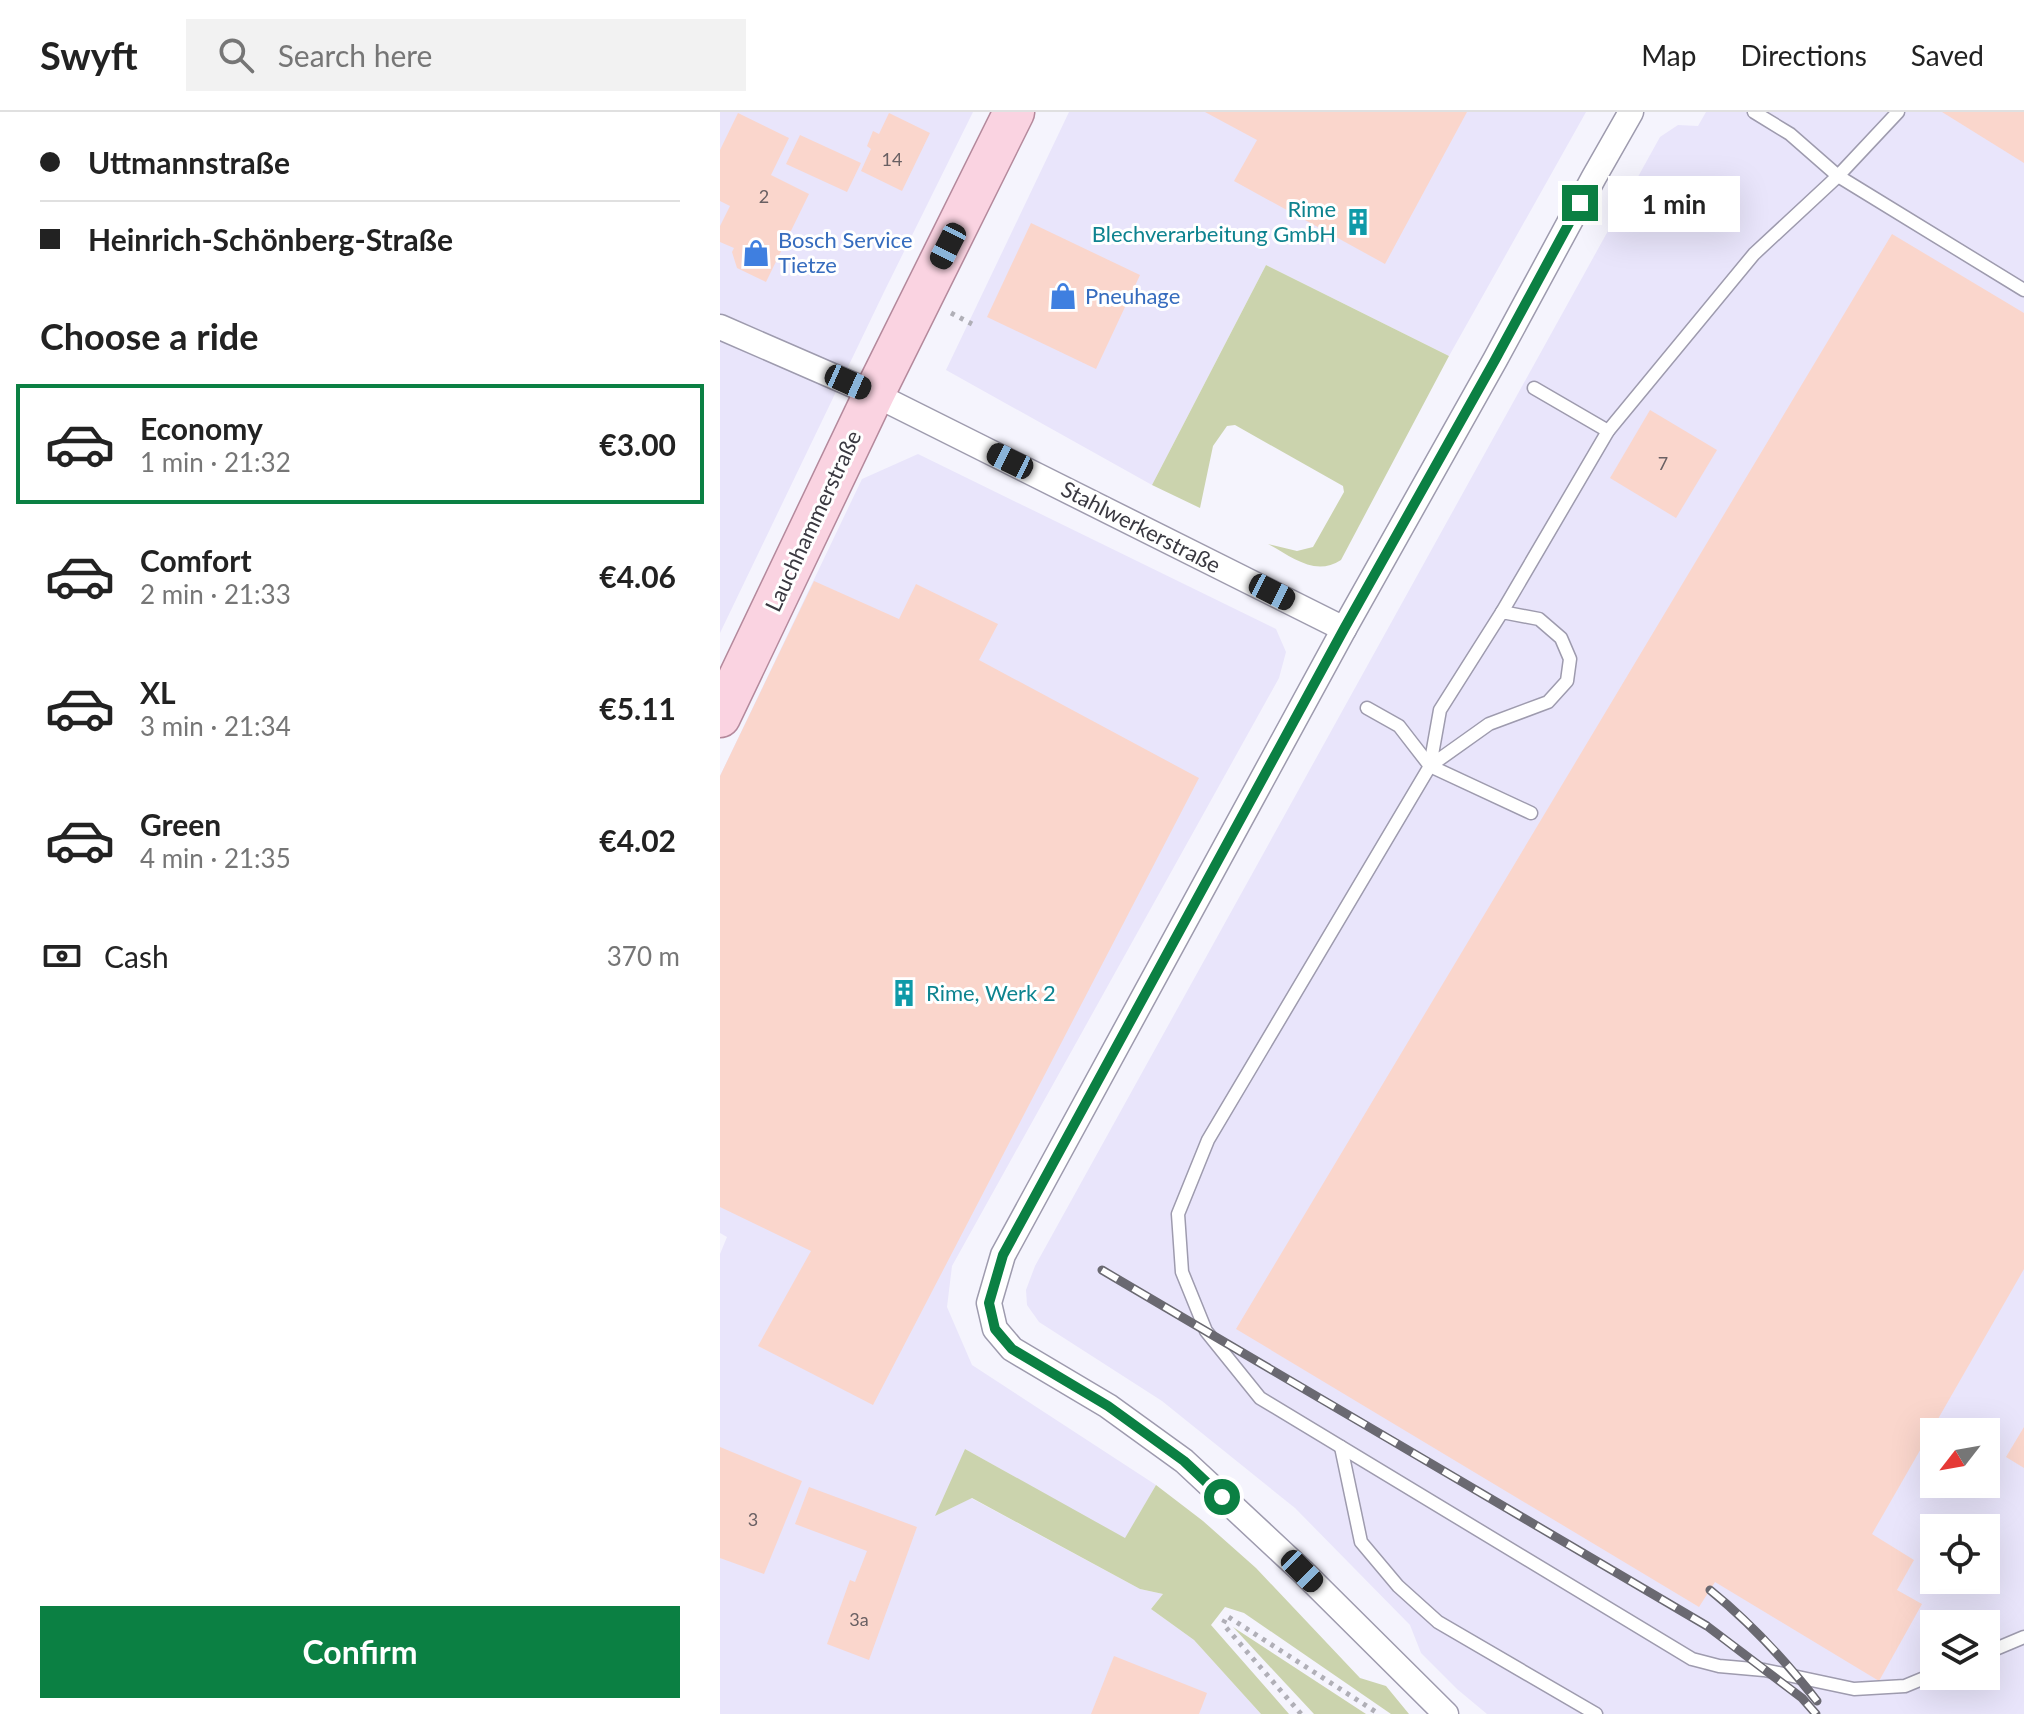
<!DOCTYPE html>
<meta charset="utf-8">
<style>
:root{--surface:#fff;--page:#f2f2f2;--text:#222;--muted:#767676;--line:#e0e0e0;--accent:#0b8043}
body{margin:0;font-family:Lato,sans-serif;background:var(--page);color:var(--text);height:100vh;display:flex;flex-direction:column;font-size:30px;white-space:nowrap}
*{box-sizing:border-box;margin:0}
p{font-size:26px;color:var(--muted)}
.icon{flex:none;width:44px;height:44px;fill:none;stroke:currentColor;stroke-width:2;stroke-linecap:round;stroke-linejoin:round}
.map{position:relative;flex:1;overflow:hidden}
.drawer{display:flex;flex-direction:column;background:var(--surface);width:720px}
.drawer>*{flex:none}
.hud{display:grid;align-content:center;height:176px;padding:0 40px;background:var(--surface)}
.needle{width:52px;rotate:239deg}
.controls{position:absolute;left:1200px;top:1306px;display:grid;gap:16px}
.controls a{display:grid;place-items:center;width:80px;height:80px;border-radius:0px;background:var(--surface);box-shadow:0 8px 32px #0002;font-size:40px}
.end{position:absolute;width:36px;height:36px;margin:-18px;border:10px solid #0b8043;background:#fff;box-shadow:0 0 0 4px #fff}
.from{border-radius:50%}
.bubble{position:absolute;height:56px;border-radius:0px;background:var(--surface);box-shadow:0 8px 32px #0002;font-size:26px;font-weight:700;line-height:56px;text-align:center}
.car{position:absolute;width:24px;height:48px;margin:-24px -12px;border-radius:10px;box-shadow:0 0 6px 2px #0007;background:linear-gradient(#222 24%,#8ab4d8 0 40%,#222 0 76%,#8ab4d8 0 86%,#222 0)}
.hud b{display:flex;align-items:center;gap:28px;height:76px;font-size:30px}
.hud b+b{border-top:2px solid var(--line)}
.hud i{width:20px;height:20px;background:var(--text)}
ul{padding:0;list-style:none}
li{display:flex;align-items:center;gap:24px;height:120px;margin:0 16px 12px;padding:0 24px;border:4px solid transparent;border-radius:0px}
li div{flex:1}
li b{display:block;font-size:30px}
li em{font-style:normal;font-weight:700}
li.current{border-color:var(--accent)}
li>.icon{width:72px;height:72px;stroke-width:1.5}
h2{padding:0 40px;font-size:36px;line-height:96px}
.pay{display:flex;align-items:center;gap:20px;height:88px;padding:0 40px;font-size:30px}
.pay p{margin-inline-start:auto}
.primary-button{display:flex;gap:16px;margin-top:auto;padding:16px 40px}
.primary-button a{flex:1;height:92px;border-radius:0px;background:var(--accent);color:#fff;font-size:32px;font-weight:700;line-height:92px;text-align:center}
header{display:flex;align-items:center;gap:48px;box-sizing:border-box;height:112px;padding:0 40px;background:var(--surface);border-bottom:2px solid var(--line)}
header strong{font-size:38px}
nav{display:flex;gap:44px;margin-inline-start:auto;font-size:28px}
.search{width:560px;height:72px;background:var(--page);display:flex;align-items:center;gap:20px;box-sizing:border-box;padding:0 28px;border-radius:0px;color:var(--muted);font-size:30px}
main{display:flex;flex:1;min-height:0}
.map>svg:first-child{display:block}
.built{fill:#e9e5fb;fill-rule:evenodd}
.green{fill:#cbd3ad}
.building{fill:#fad6cc}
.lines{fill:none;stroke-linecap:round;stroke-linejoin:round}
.lane-casing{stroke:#9e9bae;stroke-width:15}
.street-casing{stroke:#9e9bae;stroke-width:27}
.primary-casing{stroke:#b4899c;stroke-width:43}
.path{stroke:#b0afb7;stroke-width:5;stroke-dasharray:4 6;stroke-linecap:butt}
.lane{stroke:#fff;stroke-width:12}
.street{stroke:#fff;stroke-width:24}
.primary{stroke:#fad3e1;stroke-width:40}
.rail-casing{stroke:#6a6971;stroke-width:9}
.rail{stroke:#fff;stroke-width:6;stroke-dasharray:18;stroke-linecap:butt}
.route{stroke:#0b8043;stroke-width:10}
.labels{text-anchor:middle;stroke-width:6;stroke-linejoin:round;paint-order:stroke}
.number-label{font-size:18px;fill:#696063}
.culture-label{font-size:22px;fill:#0d838f;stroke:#fff;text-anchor:end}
.shop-label{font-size:22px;fill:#366cbe;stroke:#fff;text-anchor:start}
.street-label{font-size:22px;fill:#393840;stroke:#fff}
</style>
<header>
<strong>Swyft</strong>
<div class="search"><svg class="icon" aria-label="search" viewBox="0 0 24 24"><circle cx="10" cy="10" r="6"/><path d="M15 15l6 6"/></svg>Search here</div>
<nav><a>Map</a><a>Directions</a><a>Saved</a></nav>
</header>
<main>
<section class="drawer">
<div class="hud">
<b><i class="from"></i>Uttmannstraße</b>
<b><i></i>Heinrich-Schönberg-Straße</b>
</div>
<h2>Choose a ride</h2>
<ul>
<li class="current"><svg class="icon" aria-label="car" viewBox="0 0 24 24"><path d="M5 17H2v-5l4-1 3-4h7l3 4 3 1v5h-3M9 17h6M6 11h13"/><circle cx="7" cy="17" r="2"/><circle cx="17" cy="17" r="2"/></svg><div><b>Economy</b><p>1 min · 21:32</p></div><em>€3.00</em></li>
<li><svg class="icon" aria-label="car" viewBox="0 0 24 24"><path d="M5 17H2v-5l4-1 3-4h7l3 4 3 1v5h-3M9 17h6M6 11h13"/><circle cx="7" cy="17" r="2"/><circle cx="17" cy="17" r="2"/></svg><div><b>Comfort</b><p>2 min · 21:33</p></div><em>€4.06</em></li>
<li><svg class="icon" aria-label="car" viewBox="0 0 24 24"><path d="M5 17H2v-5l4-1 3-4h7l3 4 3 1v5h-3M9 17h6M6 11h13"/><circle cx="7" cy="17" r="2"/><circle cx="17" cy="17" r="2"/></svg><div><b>XL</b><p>3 min · 21:34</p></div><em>€5.11</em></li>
<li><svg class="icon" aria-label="car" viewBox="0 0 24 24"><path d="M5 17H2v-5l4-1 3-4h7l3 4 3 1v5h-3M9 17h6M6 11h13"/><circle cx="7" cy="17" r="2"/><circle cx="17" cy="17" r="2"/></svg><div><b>Green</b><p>4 min · 21:35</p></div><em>€4.02</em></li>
</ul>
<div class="pay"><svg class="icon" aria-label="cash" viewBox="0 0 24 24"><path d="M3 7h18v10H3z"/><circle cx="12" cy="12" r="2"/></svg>Cash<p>370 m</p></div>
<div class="primary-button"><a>Confirm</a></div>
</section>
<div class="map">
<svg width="1304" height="1602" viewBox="0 0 1304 1602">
<rect width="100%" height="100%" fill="#f5f4fd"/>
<!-- built -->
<g class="built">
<polygon points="0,0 253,0 164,180 0,521"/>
<polygon points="349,0 866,0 729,244 546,153 432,373 226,258"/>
<path d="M 986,0 L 1304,0 L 1304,1602 L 767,1602 L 737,1577 L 701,1541 L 690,1513 L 575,1396 L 442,1289 L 319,1210 L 307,1193 L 306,1178 L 315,1154 L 940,25 L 958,13 L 978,14 ZM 1214,1320 L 1266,1320 L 1266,1372 L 1214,1372 ZM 1214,1416 L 1266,1416 L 1266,1468 L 1214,1468 ZM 1214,1512 L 1266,1512 L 1266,1564 L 1214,1564 Z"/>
<polygon points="198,342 556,517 566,540 559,566 232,1154 227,1195 252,1253 436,1373 405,1427 245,1337 217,1403 251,1386 420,1477 443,1482 431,1497 474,1528 541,1602 0,1602 0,1142 7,1125 0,1121 0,664 142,367"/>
</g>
<!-- green -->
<g class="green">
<path d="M 546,153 L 729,244 L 621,448 C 595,465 572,445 548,432 L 577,439 L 593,435 L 624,380 L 623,374 L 515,313 L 507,314 L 493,334 L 480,396 L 432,373 Z"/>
<polygon points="245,1337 405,1426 436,1373 483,1409 536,1456 640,1566 666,1574 689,1602 671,1602 524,1501 505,1495 491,1513 569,1602 541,1602 474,1528 431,1497 443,1482 420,1477 252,1386 215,1404"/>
<polygon points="513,1515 646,1602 594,1602"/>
</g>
<!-- building -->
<g class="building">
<polygon points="485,0 747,0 665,152 514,69 537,28"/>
<polygon points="1222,0 1304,0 1304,51"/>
<polygon points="18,1 69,26 51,63 89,82 46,170 17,156 12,140 14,136 0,130 0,114 10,94 0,89 0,38"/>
<polygon points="169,1 210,21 182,79 141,59 151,37 147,34 153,19 159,22"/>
<polygon points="80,23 141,51 127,80 66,52"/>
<polygon points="311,111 420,163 376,257 267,205"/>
<polygon points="1172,122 1304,201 1304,1157 1152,1422 1194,1448 1177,1478 1202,1492 1159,1569 995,1470 979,1495 516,1217"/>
<polygon points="930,298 997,338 956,406 890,366"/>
<polygon points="94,469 179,507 196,472 278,512 259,548 479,666 153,1293 38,1234 91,1139 0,1095 0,664"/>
<polygon points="1304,1315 1304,1356 1286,1345"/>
<polygon points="0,1335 82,1369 44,1462 0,1446"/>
<polygon points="89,1375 197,1415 149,1548 107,1532 130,1468 135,1470 147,1439 75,1412"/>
<polygon points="394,1544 487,1581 479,1602 371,1602"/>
</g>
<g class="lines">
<!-- lane casing -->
<g class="lane-casing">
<g id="lane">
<polyline points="1034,0 1070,22 1118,64 1304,178"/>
<polyline points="814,276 888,319"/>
<polyline points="782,500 888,319 1034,142 1118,64 1178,0"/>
<polyline points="647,596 679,614 710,654 811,701"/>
<polyline points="710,654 769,612 828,590 847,569 850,547 841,526 819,507 782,500 720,598 710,654 488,1028 458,1102 462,1160 486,1219 540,1286 972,1547 999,1554 1044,1558 1134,1577 1185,1574 1214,1562"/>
<polyline points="621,1335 641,1430 678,1474 718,1510 876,1602"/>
<polyline points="1266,1541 1304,1525"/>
</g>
</g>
<!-- street casing -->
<g class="street-casing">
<g id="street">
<polyline points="0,215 154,282 624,517"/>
<polyline points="726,1602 582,1459 464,1349 388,1294 292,1237 275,1217 269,1191 283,1143 624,517 775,248 874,65 911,0"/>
</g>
</g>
<!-- primary casing -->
<g class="primary-casing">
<polyline id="primary" points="0,605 154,282 294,0"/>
</g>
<!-- path -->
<g class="path">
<polyline points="231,201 252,212"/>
<polyline points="581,1602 503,1512 507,1504 659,1602"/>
</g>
<!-- lane -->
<use href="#lane" class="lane"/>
<!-- street -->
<use href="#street" class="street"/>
<!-- primary -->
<use href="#primary" class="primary"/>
<!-- rail casing -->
<g class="rail-casing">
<g id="rail">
<polyline points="382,1158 987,1514 1082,1586 1096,1602"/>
<path d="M 990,1478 C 1032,1512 1064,1547 1097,1589"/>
</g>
</g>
<!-- rail -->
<use href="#rail" class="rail"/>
</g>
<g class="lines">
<!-- route -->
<polyline class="route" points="502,1385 464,1349 388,1294 292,1237 275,1217 269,1191 283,1143 624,517 775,248 860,91"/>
</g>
<!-- icons -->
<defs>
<g id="building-bare" transform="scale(2.16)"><path d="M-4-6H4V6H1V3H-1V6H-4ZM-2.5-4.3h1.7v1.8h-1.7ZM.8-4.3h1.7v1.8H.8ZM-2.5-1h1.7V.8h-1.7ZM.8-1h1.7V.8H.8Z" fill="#0f9aa8" stroke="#fff" stroke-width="2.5" paint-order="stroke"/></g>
<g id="shop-bare" transform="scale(2.16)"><path d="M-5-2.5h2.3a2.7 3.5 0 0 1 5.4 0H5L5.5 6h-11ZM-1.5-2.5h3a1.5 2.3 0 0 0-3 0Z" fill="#3f7fe0" stroke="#fff" stroke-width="2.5" paint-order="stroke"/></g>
</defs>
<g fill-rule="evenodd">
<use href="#building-bare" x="638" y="110"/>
<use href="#shop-bare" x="36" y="141"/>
<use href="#shop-bare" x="343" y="184"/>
<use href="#building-bare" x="184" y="881"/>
</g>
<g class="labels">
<!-- number labels -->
<g class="number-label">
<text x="172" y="54">14</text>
<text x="44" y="91">2</text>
<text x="943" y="358">7</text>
<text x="33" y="1414">3</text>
<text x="139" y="1514">3a</text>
</g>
<!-- culture labels -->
<g class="culture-label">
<text x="616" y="105">Rime<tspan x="616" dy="25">Blechverarbeitung GmbH</tspan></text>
<text x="206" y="889" text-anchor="start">Rime, Werk 2</text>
</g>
<!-- shop labels -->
<g class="shop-label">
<text x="58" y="136">Bosch Service<tspan x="58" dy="25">Tietze</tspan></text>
<text x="365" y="192">Pneuhage</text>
</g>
<!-- street labels -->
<g class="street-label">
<text transform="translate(93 409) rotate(-65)" y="8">Lauchhammerstraße</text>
<text transform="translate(421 415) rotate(27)" y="8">Stahlwerkerstraße</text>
</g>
</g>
</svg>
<div class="controls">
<a><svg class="needle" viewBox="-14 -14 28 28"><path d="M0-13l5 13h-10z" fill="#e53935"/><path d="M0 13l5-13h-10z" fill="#767676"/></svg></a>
<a><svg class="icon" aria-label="locate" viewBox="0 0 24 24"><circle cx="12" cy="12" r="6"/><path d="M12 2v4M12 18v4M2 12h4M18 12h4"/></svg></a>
<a><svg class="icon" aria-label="layers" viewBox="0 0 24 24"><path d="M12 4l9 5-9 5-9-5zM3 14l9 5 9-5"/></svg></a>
</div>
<i class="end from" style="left:502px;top:1385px"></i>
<i class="end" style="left:860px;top:91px"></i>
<div class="bubble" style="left:888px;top:64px;width:132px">1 min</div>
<i class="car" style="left:228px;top:134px;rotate:207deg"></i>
<i class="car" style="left:128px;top:270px;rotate:114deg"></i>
<i class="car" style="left:290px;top:349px;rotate:296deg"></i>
<i class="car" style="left:552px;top:480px;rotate:117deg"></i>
<i class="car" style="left:582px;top:1459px;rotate:135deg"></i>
</div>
</main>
